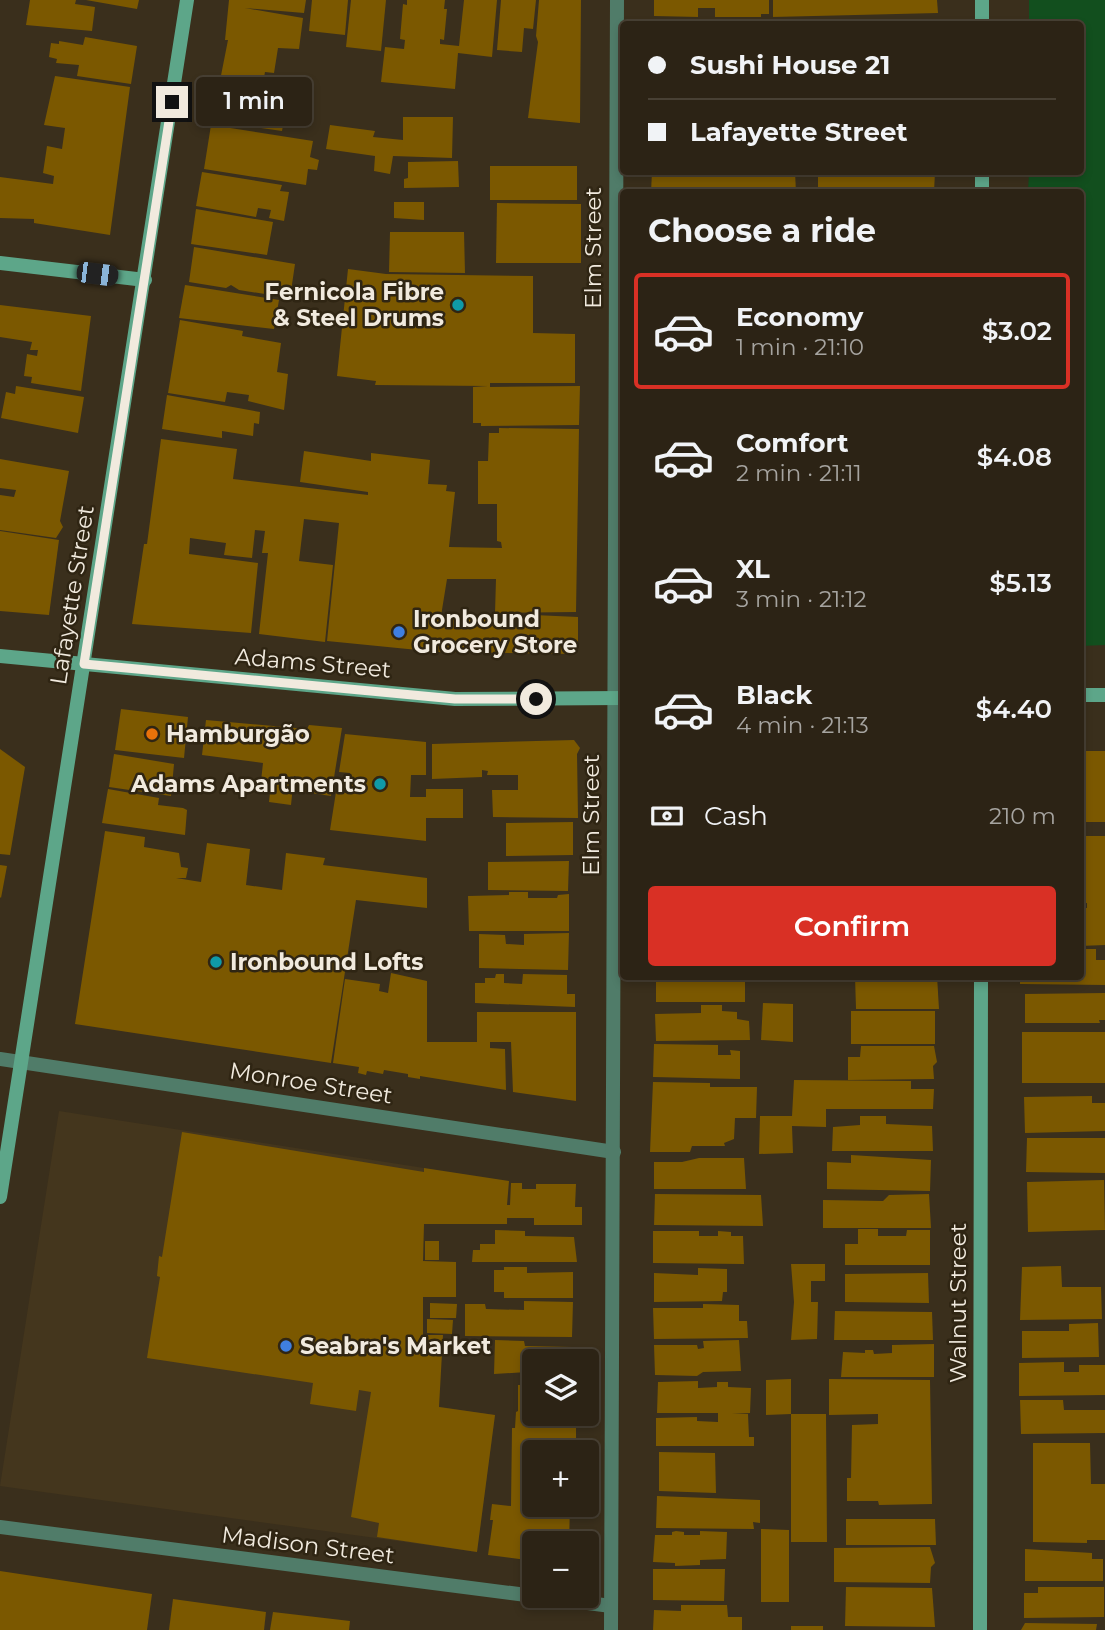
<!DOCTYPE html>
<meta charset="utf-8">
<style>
:root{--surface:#2c2315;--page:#342b1e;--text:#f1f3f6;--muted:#a6a4a0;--line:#484034;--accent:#d93025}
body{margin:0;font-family:Montserrat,sans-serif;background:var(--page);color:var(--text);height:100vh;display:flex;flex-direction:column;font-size:26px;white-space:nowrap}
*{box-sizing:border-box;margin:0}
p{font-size:23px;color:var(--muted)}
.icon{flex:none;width:38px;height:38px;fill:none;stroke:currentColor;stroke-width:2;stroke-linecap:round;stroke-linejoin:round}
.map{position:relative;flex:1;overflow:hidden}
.sheet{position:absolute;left:620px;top:189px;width:464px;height:791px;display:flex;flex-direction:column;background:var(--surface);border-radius:7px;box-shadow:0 4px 10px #0003,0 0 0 2px var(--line)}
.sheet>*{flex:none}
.banner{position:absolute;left:620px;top:21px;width:464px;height:154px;border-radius:7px;box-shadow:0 4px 10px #0003,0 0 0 2px var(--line);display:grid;align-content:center;height:154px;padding:0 28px;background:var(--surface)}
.buttons{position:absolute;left:522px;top:1349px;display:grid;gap:14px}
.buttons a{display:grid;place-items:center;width:77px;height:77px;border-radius:7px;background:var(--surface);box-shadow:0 4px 10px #0003,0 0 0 2px var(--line);font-size:35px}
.end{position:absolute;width:32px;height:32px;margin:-16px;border:9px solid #f1eade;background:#111;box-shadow:0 0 0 4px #111}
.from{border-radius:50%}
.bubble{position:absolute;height:49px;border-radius:7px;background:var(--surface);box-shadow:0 4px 10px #0003,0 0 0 2px var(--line);font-size:23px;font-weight:600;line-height:49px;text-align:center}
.car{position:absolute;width:21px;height:42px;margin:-21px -10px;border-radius:9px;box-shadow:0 0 5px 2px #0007;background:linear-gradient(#222 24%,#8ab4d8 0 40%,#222 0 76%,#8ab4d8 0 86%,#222 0)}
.banner b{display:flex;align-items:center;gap:24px;height:66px;font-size:26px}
.banner b+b{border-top:2px solid var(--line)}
.banner i{width:18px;height:18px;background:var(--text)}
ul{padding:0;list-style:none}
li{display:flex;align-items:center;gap:21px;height:116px;margin:0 14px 10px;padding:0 14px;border:4px solid transparent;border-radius:7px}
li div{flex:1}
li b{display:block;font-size:26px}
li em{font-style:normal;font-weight:600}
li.on{border-color:var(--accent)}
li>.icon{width:63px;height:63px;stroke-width:1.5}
h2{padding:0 28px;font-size:32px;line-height:84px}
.pay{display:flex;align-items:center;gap:18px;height:77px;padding:0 28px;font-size:26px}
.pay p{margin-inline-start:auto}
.button{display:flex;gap:14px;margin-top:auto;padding:14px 28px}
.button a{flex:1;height:80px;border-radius:7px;background:var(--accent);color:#fff;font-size:28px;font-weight:600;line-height:80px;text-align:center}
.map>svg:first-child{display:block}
.built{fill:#44361d}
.green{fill:#124f1e}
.building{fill:#7b5800}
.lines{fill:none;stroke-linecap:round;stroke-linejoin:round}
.street{stroke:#507c69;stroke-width:14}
.secondary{stroke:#5da689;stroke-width:14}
.route{stroke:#f1eade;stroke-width:9}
.culture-dot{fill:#0f9aa8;stroke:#2f2513;stroke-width:2.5}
.shop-dot{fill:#3f7fe0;stroke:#2f2513;stroke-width:2.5}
.food-dot{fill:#e8710a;stroke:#2f2513;stroke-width:2.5}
.labels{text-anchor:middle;stroke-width:5;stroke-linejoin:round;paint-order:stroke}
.street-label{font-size:23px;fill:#f1eade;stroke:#2f2513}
.poi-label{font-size:23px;font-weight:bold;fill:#f1eade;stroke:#2f2513;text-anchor:start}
</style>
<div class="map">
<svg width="1105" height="1630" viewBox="0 0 1105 1630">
<rect width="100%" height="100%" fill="#3a2f1c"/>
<!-- built -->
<polygon class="built" points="59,1111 424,1168 421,1404 495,1415 477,1552 0,1486"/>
<!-- green -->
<polygon class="green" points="1029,0 1105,0 1105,645 1080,646 1080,192 1028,192 1029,172 1080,172 1080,24 1029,24"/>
<!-- building -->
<g class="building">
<polygon points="30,0 76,0 75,4 95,7 92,31 26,25"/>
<polygon points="86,0 139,0 137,9"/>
<polygon points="229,0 306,0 304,13 245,8 303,18 299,49 278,48 274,73 265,72 261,94 235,90 293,102 292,111 286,109 282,131 212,121 228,40 225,40"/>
<polygon points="312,0 348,0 345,35 309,31"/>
<polygon points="351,0 386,0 381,51 346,47"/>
<polygon points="407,0 445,0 444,9 447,9 444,40 440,39 440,44 459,46 464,0 497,0 492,57 458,53 455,89 381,82 385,47 404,49 405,40 400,39 403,4 407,5"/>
<polygon points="501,0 536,0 533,29 524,28 522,52 497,50"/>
<polygon points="539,0 581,0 580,123 528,118 538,42 536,36"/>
<polygon points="654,0 769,0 769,14 761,14 761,17 715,17 715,8 698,8 698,17 654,16"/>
<polygon points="773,0 937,0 938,13 773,17"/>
<polygon points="828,20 931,20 935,24 828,24"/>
<polygon points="85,37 137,46 131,84 77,76 79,65 56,63 57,59 49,57 51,43 59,44 59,41 83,45"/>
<polygon points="55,76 130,87 110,235 34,223 34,219 0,218 0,177 53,184 54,176 43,173 47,146 62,149 65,128 44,125"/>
<polygon points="403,117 453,117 452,158 393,156 390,174 374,171 375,156 326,149 330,125 375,131 373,137 403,140"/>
<polygon points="211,125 313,141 310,157 319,160 317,170 308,169 306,185 204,169"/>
<polygon points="458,161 459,187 404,188 404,179 408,178 408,162"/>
<rect x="490" y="166" width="87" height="34"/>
<polygon points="202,172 282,185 280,191 289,192 284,221 269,218 271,210 258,208 256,217 196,206"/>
<polygon points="652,172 795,172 796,192 651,192"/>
<polygon points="818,172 935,172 934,192 818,192"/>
<polygon points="394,202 424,202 424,220 394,218"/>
<polygon points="497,203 581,204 581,263 496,263"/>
<polygon points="196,209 273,222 267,255 191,244"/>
<polygon points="390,232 464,232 465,273 389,272"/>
<polygon points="194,247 295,264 290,298 239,290 231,285 226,288 189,282"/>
<polygon points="348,269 386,274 533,276 533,333 575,334 575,383 490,383 490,387 580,386 579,425 481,426 481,423 473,423 473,387 488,386 375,385 376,381 337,376"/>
<polygon points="185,285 279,300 274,329 179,318"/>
<polygon points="0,305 91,316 81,391 31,383 32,377 24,376 27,354 37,356 38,350 30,350 32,342 0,337"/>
<polygon points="180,320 243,331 242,336 281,343 277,372 288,374 284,410 248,401 249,395 227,392 225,402 168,393"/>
<polygon points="16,386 84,397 78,433 1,418 6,392 15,394"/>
<polygon points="167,395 260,412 259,424 254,423 253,436 222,431 222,438 162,429"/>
<polygon points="499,428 579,429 576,612 495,613 496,579 447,579 441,616 498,616 500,627 534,627 534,615 578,617 578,647 572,654 438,652 327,641 339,523 304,519 299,561 333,565 325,642 259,634 268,553 262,553 265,531 255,530 252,558 224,555 226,543 190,538 189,554 258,563 251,633 132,624 144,544 147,544 161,439 237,449 233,479 368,495 368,492 300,482 304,451 371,461 371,453 430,460 428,484 447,485 446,491 455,492 449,547 502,548 501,542 497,541 497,504 478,504 478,461 488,461 489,433 499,433"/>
<polygon points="0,459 69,471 60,521 63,527 56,538 0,530 0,495 14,497 16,490 0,488"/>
<polygon points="0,531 59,540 49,615 0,611"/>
<polygon points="121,709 188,717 184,758 115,750"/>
<polygon points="206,720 307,729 309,725 342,728 331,796 297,791 299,777 294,776 291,805 269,802 271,783 261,781 263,763 202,755"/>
<polygon points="345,734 426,742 426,775 411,775 410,797 426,797 426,789 463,789 463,818 426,818 426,841 330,830 336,792 348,793 350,773 339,772"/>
<polygon points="574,740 580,748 577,754 578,818 493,817 492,790 518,790 518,775 487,775 488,771 482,770 482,777 432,779 432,744"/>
<polygon points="0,749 25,767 10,855 0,854"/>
<rect x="1080" y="751" width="25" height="71"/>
<polygon points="114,754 174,764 171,796 109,787"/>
<polygon points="108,789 159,798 158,805 183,808 187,810 185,835 102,823"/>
<polygon points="573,822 573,855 506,856 506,823"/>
<polygon points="105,831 145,837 144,847 179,853 181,867 188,868 186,878 176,878 201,882 207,843 250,849 246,885 282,890 286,853 325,858 323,865 427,878 427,908 356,900 331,1063 75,1024"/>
<polygon points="1080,836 1105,836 1105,945 1080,946 1080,908 1087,908 1087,903 1080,903"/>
<polygon points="569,861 568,891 488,890 488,862"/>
<polygon points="0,865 7,866 1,898 0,897"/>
<polygon points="509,892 528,892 528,898 557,898 558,895 569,894 569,931 469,931 468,896 509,895"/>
<polygon points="569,933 568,970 479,968 479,934 505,935 506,944 524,945 524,934"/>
<polygon points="1080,949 1096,949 1096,960 1105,960 1105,985 1020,984 1020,976 1080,976"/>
<polygon points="391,973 427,981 427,1042 477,1042 477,1012 576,1012 576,1101 513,1092 511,1042 490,1042 490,1048 505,1049 506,1090 420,1076 420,1079 408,1077 408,1074 384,1070 383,1074 367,1071 366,1075 358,1073 359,1067 333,1063 345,979 380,984 379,991 388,993"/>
<polygon points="496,974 504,974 504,983 522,984 523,974 567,975 567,994 575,994 575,1007 475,1003 475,983 485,983 485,978 495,978"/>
<rect x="656" y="976" width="89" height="26"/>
<polygon points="855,976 937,976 939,1009 856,1009"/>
<polygon points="1105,993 1105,1020 1099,1020 1100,1023 1025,1023 1025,994"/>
<polygon points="763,1003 793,1004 793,1042 761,1040"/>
<polygon points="701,1005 722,1005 722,1011 737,1012 737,1019 749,1021 750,1040 656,1041 655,1014 701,1013"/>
<rect x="851" y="1011" width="84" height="33"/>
<rect x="1022" y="1032" width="83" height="51"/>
<polygon points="654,1044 718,1045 718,1055 731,1055 730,1050 740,1051 740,1079 653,1077"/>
<polygon points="861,1046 934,1046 937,1062 933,1066 934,1079 848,1080 848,1057 860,1057"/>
<polygon points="794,1080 911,1081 911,1089 934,1089 933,1109 826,1109 826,1127 792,1126 793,1153 759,1154 760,1116 792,1116"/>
<polygon points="653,1082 710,1083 710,1087 757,1087 756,1118 735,1118 734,1139 724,1143 725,1146 692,1146 690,1152 650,1152"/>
<polygon points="1092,1096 1092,1103 1105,1103 1105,1131 1025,1133 1024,1097"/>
<polygon points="860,1116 886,1116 886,1124 932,1126 933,1151 832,1151 833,1127 860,1125"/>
<polygon points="182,1132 424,1172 424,1168 509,1181 507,1205 510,1205 511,1183 522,1183 522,1189 536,1189 536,1184 576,1184 575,1207 582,1207 582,1225 534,1225 534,1218 507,1218 507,1224 424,1224 423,1261 456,1262 456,1297 423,1297 423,1335 443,1335 439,1407 495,1415 477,1552 377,1537 379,1523 351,1517 371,1392 359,1390 356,1411 310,1404 313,1383 147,1358 160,1277 157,1276 159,1256 162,1257"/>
<polygon points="1027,1138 1105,1138 1105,1173 1026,1172"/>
<polygon points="851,1155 931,1160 930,1191 827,1189 827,1162 851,1163"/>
<polygon points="699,1158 744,1158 746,1189 654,1189 654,1162 682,1162"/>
<polygon points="1104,1180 1105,1230 1028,1232 1027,1182"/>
<polygon points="655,1194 761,1195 763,1226 654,1225"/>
<polygon points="929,1194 931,1228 823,1228 823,1200 883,1201 889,1195"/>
<polygon points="858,1229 878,1229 878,1236 906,1236 907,1230 930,1230 930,1265 845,1265 845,1244 858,1244"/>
<polygon points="495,1230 525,1231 525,1236 574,1237 577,1262 472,1262 473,1250 480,1250 480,1244 495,1244"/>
<polygon points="653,1231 699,1231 699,1236 718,1236 718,1231 731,1232 731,1236 743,1236 744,1264 653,1263"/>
<rect x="425" y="1241" width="14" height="19"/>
<polygon points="791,1264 825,1264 825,1281 811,1281 811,1302 818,1302 817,1339 791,1340 794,1302"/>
<polygon points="1061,1266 1062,1287 1101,1287 1102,1319 1020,1320 1022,1267"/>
<polygon points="504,1267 527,1267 527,1273 573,1272 573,1298 504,1298 504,1292 494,1292 494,1270 504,1270"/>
<polygon points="698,1268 727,1269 727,1292 723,1292 722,1301 654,1302 654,1273 698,1275"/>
<polygon points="928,1273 929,1303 845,1302 845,1274"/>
<polygon points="524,1301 573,1302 572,1337 465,1336 465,1304 485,1304 486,1309 524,1310"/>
<polygon points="430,1303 457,1304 456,1318 430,1318"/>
<polygon points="703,1304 739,1305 739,1321 747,1321 748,1338 654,1339 653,1308 703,1308"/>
<polygon points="835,1311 932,1312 933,1340 834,1340"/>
<polygon points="427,1319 453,1320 452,1334 427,1333"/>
<polygon points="1098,1323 1099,1357 1022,1358 1022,1331 1069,1331 1069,1324"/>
<polygon points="495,1340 524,1341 525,1346 572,1347 572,1362 534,1362 534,1414 571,1414 571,1420 576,1421 576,1439 571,1439 571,1452 534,1452 534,1505 570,1505 569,1544 534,1544 534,1561 488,1555 493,1520 490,1520 492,1504 511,1506 512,1428 515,1428 516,1412 518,1411 518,1385 527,1385 527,1372 494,1374"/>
<polygon points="739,1340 741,1371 703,1372 697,1376 655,1375 654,1345 697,1345 698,1349 704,1348 703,1341"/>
<polygon points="934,1344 934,1377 841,1377 843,1352 865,1353 865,1350 873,1350 874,1354 892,1353 892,1345"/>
<polygon points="1064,1362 1064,1372 1079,1372 1079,1365 1105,1365 1105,1395 1019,1396 1019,1363"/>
<polygon points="791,1379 791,1414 826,1414 827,1542 791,1542 791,1414 766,1415 766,1380"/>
<polygon points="829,1379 930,1380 932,1504 879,1505 878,1501 847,1501 847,1478 851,1478 852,1425 878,1424 878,1414 829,1415"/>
<polygon points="698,1381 698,1388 717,1387 717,1382 728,1382 728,1387 751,1388 750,1413 732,1414 748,1414 749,1437 754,1437 754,1446 656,1446 656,1418 697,1417 697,1421 718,1422 718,1413 657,1413 658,1382"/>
<polygon points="1020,1400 1063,1400 1064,1410 1105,1410 1105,1433 1021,1434"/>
<polygon points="1033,1443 1090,1443 1091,1484 1105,1484 1105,1540 1087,1540 1087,1543 1033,1542"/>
<polygon points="659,1452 715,1453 716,1493 659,1491"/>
<polygon points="657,1496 760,1500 760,1523 753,1522 754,1529 656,1528"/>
<polygon points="846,1519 935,1519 936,1545 846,1545"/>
<polygon points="761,1529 789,1530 789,1602 761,1602"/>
<polygon points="676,1531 684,1532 684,1535 700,1535 700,1531 727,1532 726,1559 700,1560 700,1565 675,1566 675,1563 653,1562 655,1535 672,1535 672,1532"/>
<polygon points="930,1547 935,1563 931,1567 930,1583 834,1582 834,1548"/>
<polygon points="1025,1549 1092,1553 1092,1559 1103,1559 1103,1581 1025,1581"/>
<polygon points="653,1569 725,1569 724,1601 653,1600"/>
<polygon points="0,1571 152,1594 147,1630 0,1630"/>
<polygon points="846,1587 932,1588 935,1627 845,1626"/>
<polygon points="1038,1587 1104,1587 1104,1617 1024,1618 1024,1593 1038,1593"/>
<polygon points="173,1599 266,1612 264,1630 169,1630"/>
<polygon points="681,1605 727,1605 728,1617 742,1617 742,1630 653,1630 654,1610 681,1611"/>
<polygon points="273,1612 350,1621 349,1630 270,1630"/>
<polygon points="1025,1623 1097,1624 1096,1630 1021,1630"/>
<rect x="791" y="1626" width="32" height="4"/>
</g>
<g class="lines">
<!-- street -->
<g class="street">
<polyline points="0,1059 614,1152"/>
<polyline points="0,1527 611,1606"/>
<polyline points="611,1630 617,0"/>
</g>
<!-- secondary -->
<g class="secondary">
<polyline points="982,24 982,0"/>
<polyline points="982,192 982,172"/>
<polyline points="0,263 145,280"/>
<polyline points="0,656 455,699 623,698"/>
<polyline points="1080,695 1105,695"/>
<polyline points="0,1197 187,0"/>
<polyline points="980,1630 981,976"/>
</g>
</g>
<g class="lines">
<!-- route -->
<polyline class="route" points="172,102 84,664 455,699 536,699"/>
</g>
<!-- markers -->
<g class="culture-dot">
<circle cx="458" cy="305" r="7"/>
<circle cx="380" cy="784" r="7"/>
<circle cx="216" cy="962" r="7"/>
</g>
<g class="shop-dot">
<circle cx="399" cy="632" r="7"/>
<circle cx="286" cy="1346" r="7"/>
</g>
<circle class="food-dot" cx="152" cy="734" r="7"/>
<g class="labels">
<!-- street labels -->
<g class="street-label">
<text transform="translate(593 248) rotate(-90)" y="8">Elm Street</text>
<text transform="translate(72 595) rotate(-81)" y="8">Lafayette Street</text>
<text transform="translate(313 663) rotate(5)" y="8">Adams Street</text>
<text transform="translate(591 815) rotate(-90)" y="8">Elm Street</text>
<text transform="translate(311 1083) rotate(9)" y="8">Monroe Street</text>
<text transform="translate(958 1303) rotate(-90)" y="8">Walnut Street</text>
<text transform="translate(308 1545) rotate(7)" y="8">Madison Street</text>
</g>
<!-- poi labels -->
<g class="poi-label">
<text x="444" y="300" text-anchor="end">Fernicola Fibre<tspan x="444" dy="26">&amp; Steel Drums</tspan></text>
<text x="413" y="627">Ironbound<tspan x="413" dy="26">Grocery Store</tspan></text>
<text x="166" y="742">Hamburgão</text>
<text x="366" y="792" text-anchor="end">Adams Apartments</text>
<text x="230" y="970">Ironbound Lofts</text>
<text x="300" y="1354">Seabra's Market</text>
</g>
</g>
</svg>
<div class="buttons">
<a><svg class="icon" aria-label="layers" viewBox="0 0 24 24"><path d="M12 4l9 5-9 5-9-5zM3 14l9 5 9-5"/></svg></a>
<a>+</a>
<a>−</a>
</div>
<i class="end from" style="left:536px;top:699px"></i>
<i class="end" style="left:172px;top:102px"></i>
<div class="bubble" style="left:196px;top:77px;width:116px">1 min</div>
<i class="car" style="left:97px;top:274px;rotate:97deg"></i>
<div class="banner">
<b><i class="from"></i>Sushi House 21</b>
<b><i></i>Lafayette Street</b>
</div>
<section class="sheet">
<h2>Choose a ride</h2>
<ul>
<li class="on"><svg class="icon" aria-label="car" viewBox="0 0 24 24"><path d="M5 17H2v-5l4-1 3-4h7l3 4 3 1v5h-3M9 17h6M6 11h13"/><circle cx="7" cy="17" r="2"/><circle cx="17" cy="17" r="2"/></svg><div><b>Economy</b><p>1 min · 21:10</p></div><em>$3.02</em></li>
<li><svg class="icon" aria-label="car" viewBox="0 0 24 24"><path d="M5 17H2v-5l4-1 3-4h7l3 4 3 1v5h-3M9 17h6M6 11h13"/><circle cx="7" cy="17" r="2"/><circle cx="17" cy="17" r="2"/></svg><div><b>Comfort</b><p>2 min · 21:11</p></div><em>$4.08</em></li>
<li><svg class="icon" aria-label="car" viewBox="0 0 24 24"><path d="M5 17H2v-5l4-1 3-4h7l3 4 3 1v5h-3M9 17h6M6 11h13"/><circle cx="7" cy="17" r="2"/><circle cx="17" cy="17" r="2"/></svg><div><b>XL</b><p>3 min · 21:12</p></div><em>$5.13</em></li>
<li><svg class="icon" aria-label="car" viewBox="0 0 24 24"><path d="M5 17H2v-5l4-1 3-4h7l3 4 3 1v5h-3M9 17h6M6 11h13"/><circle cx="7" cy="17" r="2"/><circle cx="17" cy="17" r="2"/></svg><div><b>Black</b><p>4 min · 21:13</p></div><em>$4.40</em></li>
</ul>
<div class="pay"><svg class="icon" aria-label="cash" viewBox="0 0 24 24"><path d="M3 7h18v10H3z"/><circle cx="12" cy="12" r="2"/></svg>Cash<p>210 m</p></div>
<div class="button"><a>Confirm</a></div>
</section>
</div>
